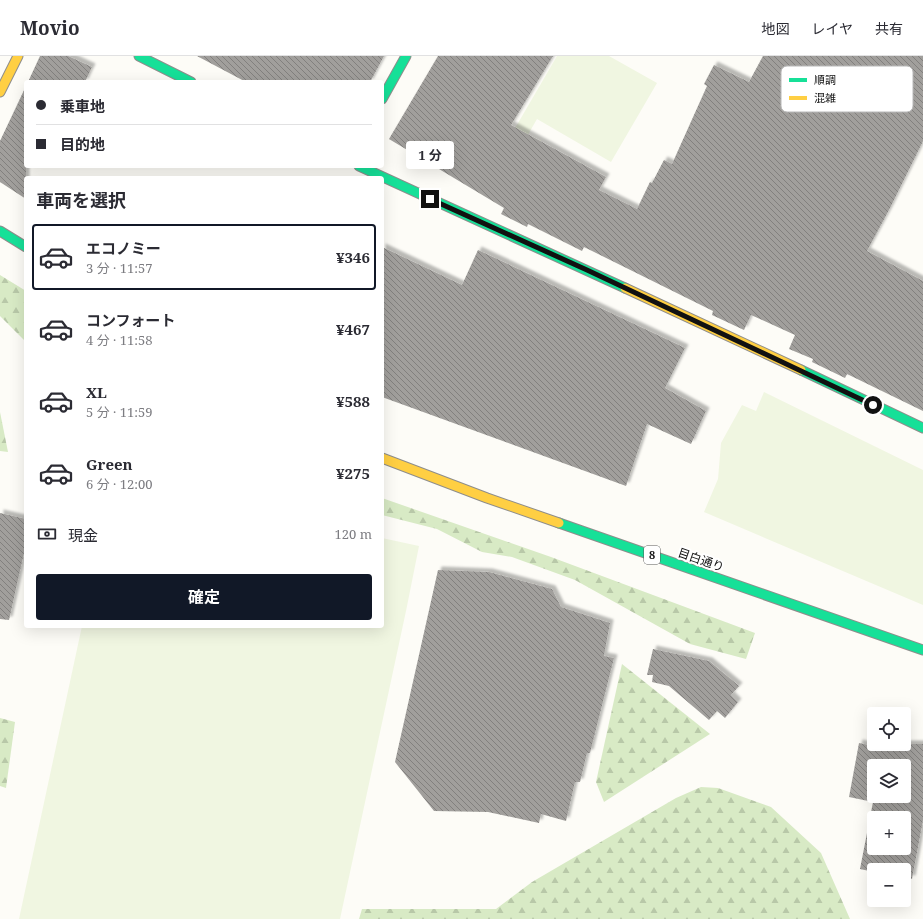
<!DOCTYPE html>
<html lang="ja">
<meta charset="utf-8">
<style>
:root{--surface:#fff;--page:#f7f7f7;--text:#2b2b33;--muted:#7c7c81;--line:#e1e1e2;--accent:#111827}
body{margin:0;font-family:"Noto Serif","Noto Sans JP",serif;background:var(--page);color:var(--text);height:100vh;display:flex;flex-direction:column;font-size:15px;white-space:nowrap}
*{box-sizing:border-box;margin:0}
p{font-size:13px;color:var(--muted)}
.icon{flex:none;width:22px;height:22px;fill:none;stroke:currentColor;stroke-width:2;stroke-linecap:round;stroke-linejoin:round}
.map{position:relative;flex:1;overflow:hidden}
.details{position:absolute;left:24px;top:120px;width:360px;height:452px;display:flex;flex-direction:column;background:var(--surface);border-radius:4px;box-shadow:0 4px 16px #0002}
.details>*{flex:none}
.top-card{position:absolute;left:24px;top:24px;width:360px;height:88px;border-radius:4px;box-shadow:0 4px 16px #0002;display:grid;align-content:center;height:88px;padding:0 12px;background:var(--surface)}
.buttons{position:absolute;left:867px;top:651px;display:grid;gap:8px}
.buttons a{display:grid;place-items:center;width:44px;height:44px;border-radius:4px;background:var(--surface);box-shadow:0 4px 16px #0002;font-size:20px}
.end{position:absolute;width:18px;height:18px;margin:-9px;border:5px solid #111;background:#fff;box-shadow:0 0 0 2px #fff}
.from{border-radius:50%}
.bubble{position:absolute;height:28px;border-radius:4px;background:var(--surface);box-shadow:0 4px 16px #0002;font-size:13px;font-weight:700;line-height:28px;text-align:center}
.top-card b{display:flex;align-items:center;gap:14px;height:38px;font-size:15px}
.top-card b+b{border-top:1px solid var(--line)}
.top-card i{width:10px;height:10px;background:var(--text)}
ul{padding:0;list-style:none}
li{display:flex;align-items:center;gap:12px;height:66px;margin:0 8px 6px;padding:0 4px;border:2px solid transparent;border-radius:4px}
li div{flex:1}
li b{display:block;font-size:15px}
li em{font-style:normal;font-weight:700}
li.selected{border-color:var(--accent)}
li>.icon{width:36px;height:36px;stroke-width:1.5}
h2{padding:0 12px;font-size:18px;line-height:48px}
.pay{display:flex;align-items:center;gap:10px;height:44px;padding:0 12px;font-size:15px}
.pay p{margin-inline-start:auto}
.cta{display:flex;gap:8px;margin-top:auto;padding:8px 12px}
.cta a{flex:1;height:46px;border-radius:4px;background:var(--accent);color:#fff;font-size:16px;font-weight:700;line-height:46px;text-align:center}
header{display:flex;align-items:center;gap:24px;box-sizing:border-box;height:56px;padding:0 20px;background:var(--surface);border-bottom:1px solid var(--line)}
header strong{font-size:19px}
nav{display:flex;gap:22px;margin-inline-start:auto;font-size:14px}
.map>svg:first-child{display:block}
.forest{fill:url(#forest-firs)}
.pitch{fill:#f0f6e1}
.building{fill:url(#building-back-hatch);fill-rule:evenodd;filter:url(#shadow)}
.lines{fill:none;stroke-linecap:round;stroke-linejoin:round}
.fast-casing{stroke:#8e8d8b;stroke-width:11}
.slow-casing{stroke:#8e8d8b;stroke-width:11}
.fast{stroke:#16e098;stroke-width:9}
.slow{stroke:#ffcf43;stroke-width:9}
.route{stroke:#111;stroke-width:5}
.labels{text-anchor:middle;stroke-width:4;stroke-linejoin:round;paint-order:stroke}
.shield{fill:#fff;stroke:#585858;stroke-width:1}
.shield-label{font-size:11px;font-weight:bold;fill:#111}
.street-label{font-size:12px;fill:#111;stroke:#fff}
.key{fill:#fff;stroke:#b8b8b8;stroke-width:1}
.key-label{font-size:11px;fill:#111}
</style>
<header>
<strong>Movio</strong>
<nav><a>地図</a><a>レイヤ</a><a>共有</a></nav>
</header>
<div class="map">
<svg width="923" height="863" viewBox="0 0 923 863">
<defs>
<pattern id="forest-firs" width="22" height="20" patternUnits="userSpaceOnUse"><rect width="22" height="20" fill="#d8eac5"/><path d="M5 1l3.5 6h-7zM16 11l3.5 6h-7z" fill="#b8c8a8"/></pattern>
<pattern id="building-back-hatch" width="6" height="6" patternUnits="userSpaceOnUse"><rect width="6" height="6" fill="#a19f9c"/><path d="M-1 5l2 2M0 0l6 6M5-1l2 2" fill="none" stroke="#82807e"/></pattern>
<filter id="shadow"><feDropShadow dx="3.5" dy="-3.5" stdDeviation="1" flood-color="#0004"/></filter>
</defs>
<rect width="100%" height="100%" fill="#fdfcf7"/>
<!-- forest -->
<g class="forest">
<polygon points="0,219 26,235 26,286 0,260"/>
<polygon points="0,356 8,396 0,395"/>
<polygon points="382,442 551,501 755,577 746,603 690,588 575,524 512,501 482,496 437,473 382,459"/>
<polygon points="622,608 710,678 604,746 596,726"/>
<polygon points="0,662 15,666 6,732 0,730"/>
<polygon points="701,731 718,732 771,751 821,797 850,863 359,863 362,853 496,853 532,826 676,742"/>
</g>
<!-- pitch -->
<g class="pitch">
<polygon points="557,0 609,0 657,27 611,106 537,63 491,143 478,136"/>
<polygon points="764,336 923,414 923,549 704,456 718,423 721,387 742,349 756,355"/>
<polygon points="382,482 419,490 406,555 340,863 19,863 82,570 382,570"/>
</g>
<!-- building -->
<g class="building">
<polygon points="40,0 68,0 92,11 85,26 28,26"/>
<polygon points="197,0 384,0 370,26 246,26"/>
<polygon points="438,0 553,0 511,69 606,121 599,134 637,153 650,126 652,127 664,104 672,108 707,30 704,28 714,9 749,26 763,0 923,0 923,85 890,152 867,195 923,225 923,355 847,318 845,322 812,306 813,303 789,293 795,279 751,259 744,274 712,259 713,255 584,191 582,195 528,168 527,171 501,158 504,152 389,83"/>
<polygon points="26,30 26,143 0,126 0,85"/>
<polygon points="382,191 462,229 478,194 685,292 665,332 706,355 691,388 647,368 626,430 382,341"/>
<polygon points="0,457 26,463 26,488 9,564 0,563"/>
<polygon points="438,514 489,516 552,533 561,551 610,567 604,600 614,602 590,697 587,697 580,726 575,726 566,765 541,758 539,767 488,756 434,755 395,706"/>
<polygon points="653,593 709,605 739,630 731,639 738,646 725,662 717,655 709,664 669,630 652,626 653,619 647,619"/>
<path d="M 859,687 L 883,692 L 884,688 L 923,688 L 923,764 L 912,823 L 904,821 L 904,814 L 874,814 L 874,816 L 860,813 L 873,746 L 849,741 ZM 874,710 L 904,710 L 904,740 L 874,740 ZM 874,762 L 904,762 L 904,792 L 874,792 Z"/>
</g>
<g class="lines">
<!-- fast casing -->
<g class="fast-casing">
<g id="fast">
<polyline points="139,0 191,26"/>
<polyline points="382,43 406,0"/>
<polyline points="359,110 625,232"/>
<polyline points="0,175 26,191"/>
<polyline points="801,314 923,372"/>
<polyline points="559,467 923,594"/>
</g>
</g>
<!-- slow casing -->
<g class="slow-casing">
<g id="slow">
<polyline points="0,36 18,0"/>
<polyline points="625,232 801,314"/>
<polyline points="382,402 487,442 559,467"/>
</g>
</g>
<!-- fast -->
<use href="#fast" class="fast"/>
<!-- slow -->
<use href="#slow" class="slow"/>
</g>
<g class="lines">
<!-- route -->
<polyline class="route" points="430,143 587,214 873,349"/>
</g>
<g class="labels">
<!-- shield labels -->
<rect class="shield" x="644" y="490" width="16" height="18" rx="3"/>
<g class="shield-label">
<text x="652" y="503">8</text>
</g>
<!-- street labels -->
<g class="street-label">
<text transform="translate(701 504) rotate(19)" y="4">目白通り</text>
</g>
</g>
<!-- legend -->
<rect x="781" y="10" width="132" height="46" rx="6" class="key"/>
<rect x="789" y="22" width="18" height="4" fill="#16e098"/>
<rect x="789" y="40" width="18" height="4" fill="#ffcf43"/>
<g class="key-label">
<text x="814" y="28">順調</text>
<text x="814" y="46">混雑</text>
</g>
</svg>
<div class="buttons">
<a><svg class="icon" aria-label="locate" viewBox="0 0 24 24"><circle cx="12" cy="12" r="6"/><path d="M12 2v4M12 18v4M2 12h4M18 12h4"/></svg></a>
<a><svg class="icon" aria-label="layers" viewBox="0 0 24 24"><path d="M12 4l9 5-9 5-9-5zM3 14l9 5 9-5"/></svg></a>
<a>+</a>
<a>−</a>
</div>
<i class="end from" style="left:873px;top:349px"></i>
<i class="end" style="left:430px;top:143px"></i>
<div class="bubble" style="left:406px;top:85px;width:48px">1 分</div>
<div class="top-card">
<b><i class="from"></i>乗車地</b>
<b><i></i>目的地</b>
</div>
<section class="details">
<h2>車両を選択</h2>
<ul>
<li class="selected"><svg class="icon" aria-label="car" viewBox="0 0 24 24"><path d="M5 17H2v-5l4-1 3-4h7l3 4 3 1v5h-3M9 17h6M6 11h13"/><circle cx="7" cy="17" r="2"/><circle cx="17" cy="17" r="2"/></svg><div><b>エコノミー</b><p>3 分 · 11:57</p></div><em>¥346</em></li>
<li><svg class="icon" aria-label="car" viewBox="0 0 24 24"><path d="M5 17H2v-5l4-1 3-4h7l3 4 3 1v5h-3M9 17h6M6 11h13"/><circle cx="7" cy="17" r="2"/><circle cx="17" cy="17" r="2"/></svg><div><b>コンフォート</b><p>4 分 · 11:58</p></div><em>¥467</em></li>
<li><svg class="icon" aria-label="car" viewBox="0 0 24 24"><path d="M5 17H2v-5l4-1 3-4h7l3 4 3 1v5h-3M9 17h6M6 11h13"/><circle cx="7" cy="17" r="2"/><circle cx="17" cy="17" r="2"/></svg><div><b>XL</b><p>5 分 · 11:59</p></div><em>¥588</em></li>
<li><svg class="icon" aria-label="car" viewBox="0 0 24 24"><path d="M5 17H2v-5l4-1 3-4h7l3 4 3 1v5h-3M9 17h6M6 11h13"/><circle cx="7" cy="17" r="2"/><circle cx="17" cy="17" r="2"/></svg><div><b>Green</b><p>6 分 · 12:00</p></div><em>¥275</em></li>
</ul>
<div class="pay"><svg class="icon" aria-label="cash" viewBox="0 0 24 24"><path d="M3 7h18v10H3z"/><circle cx="12" cy="12" r="2"/></svg>現金<p>120 m</p></div>
<div class="cta"><a>確定</a></div>
</section>
</div>
